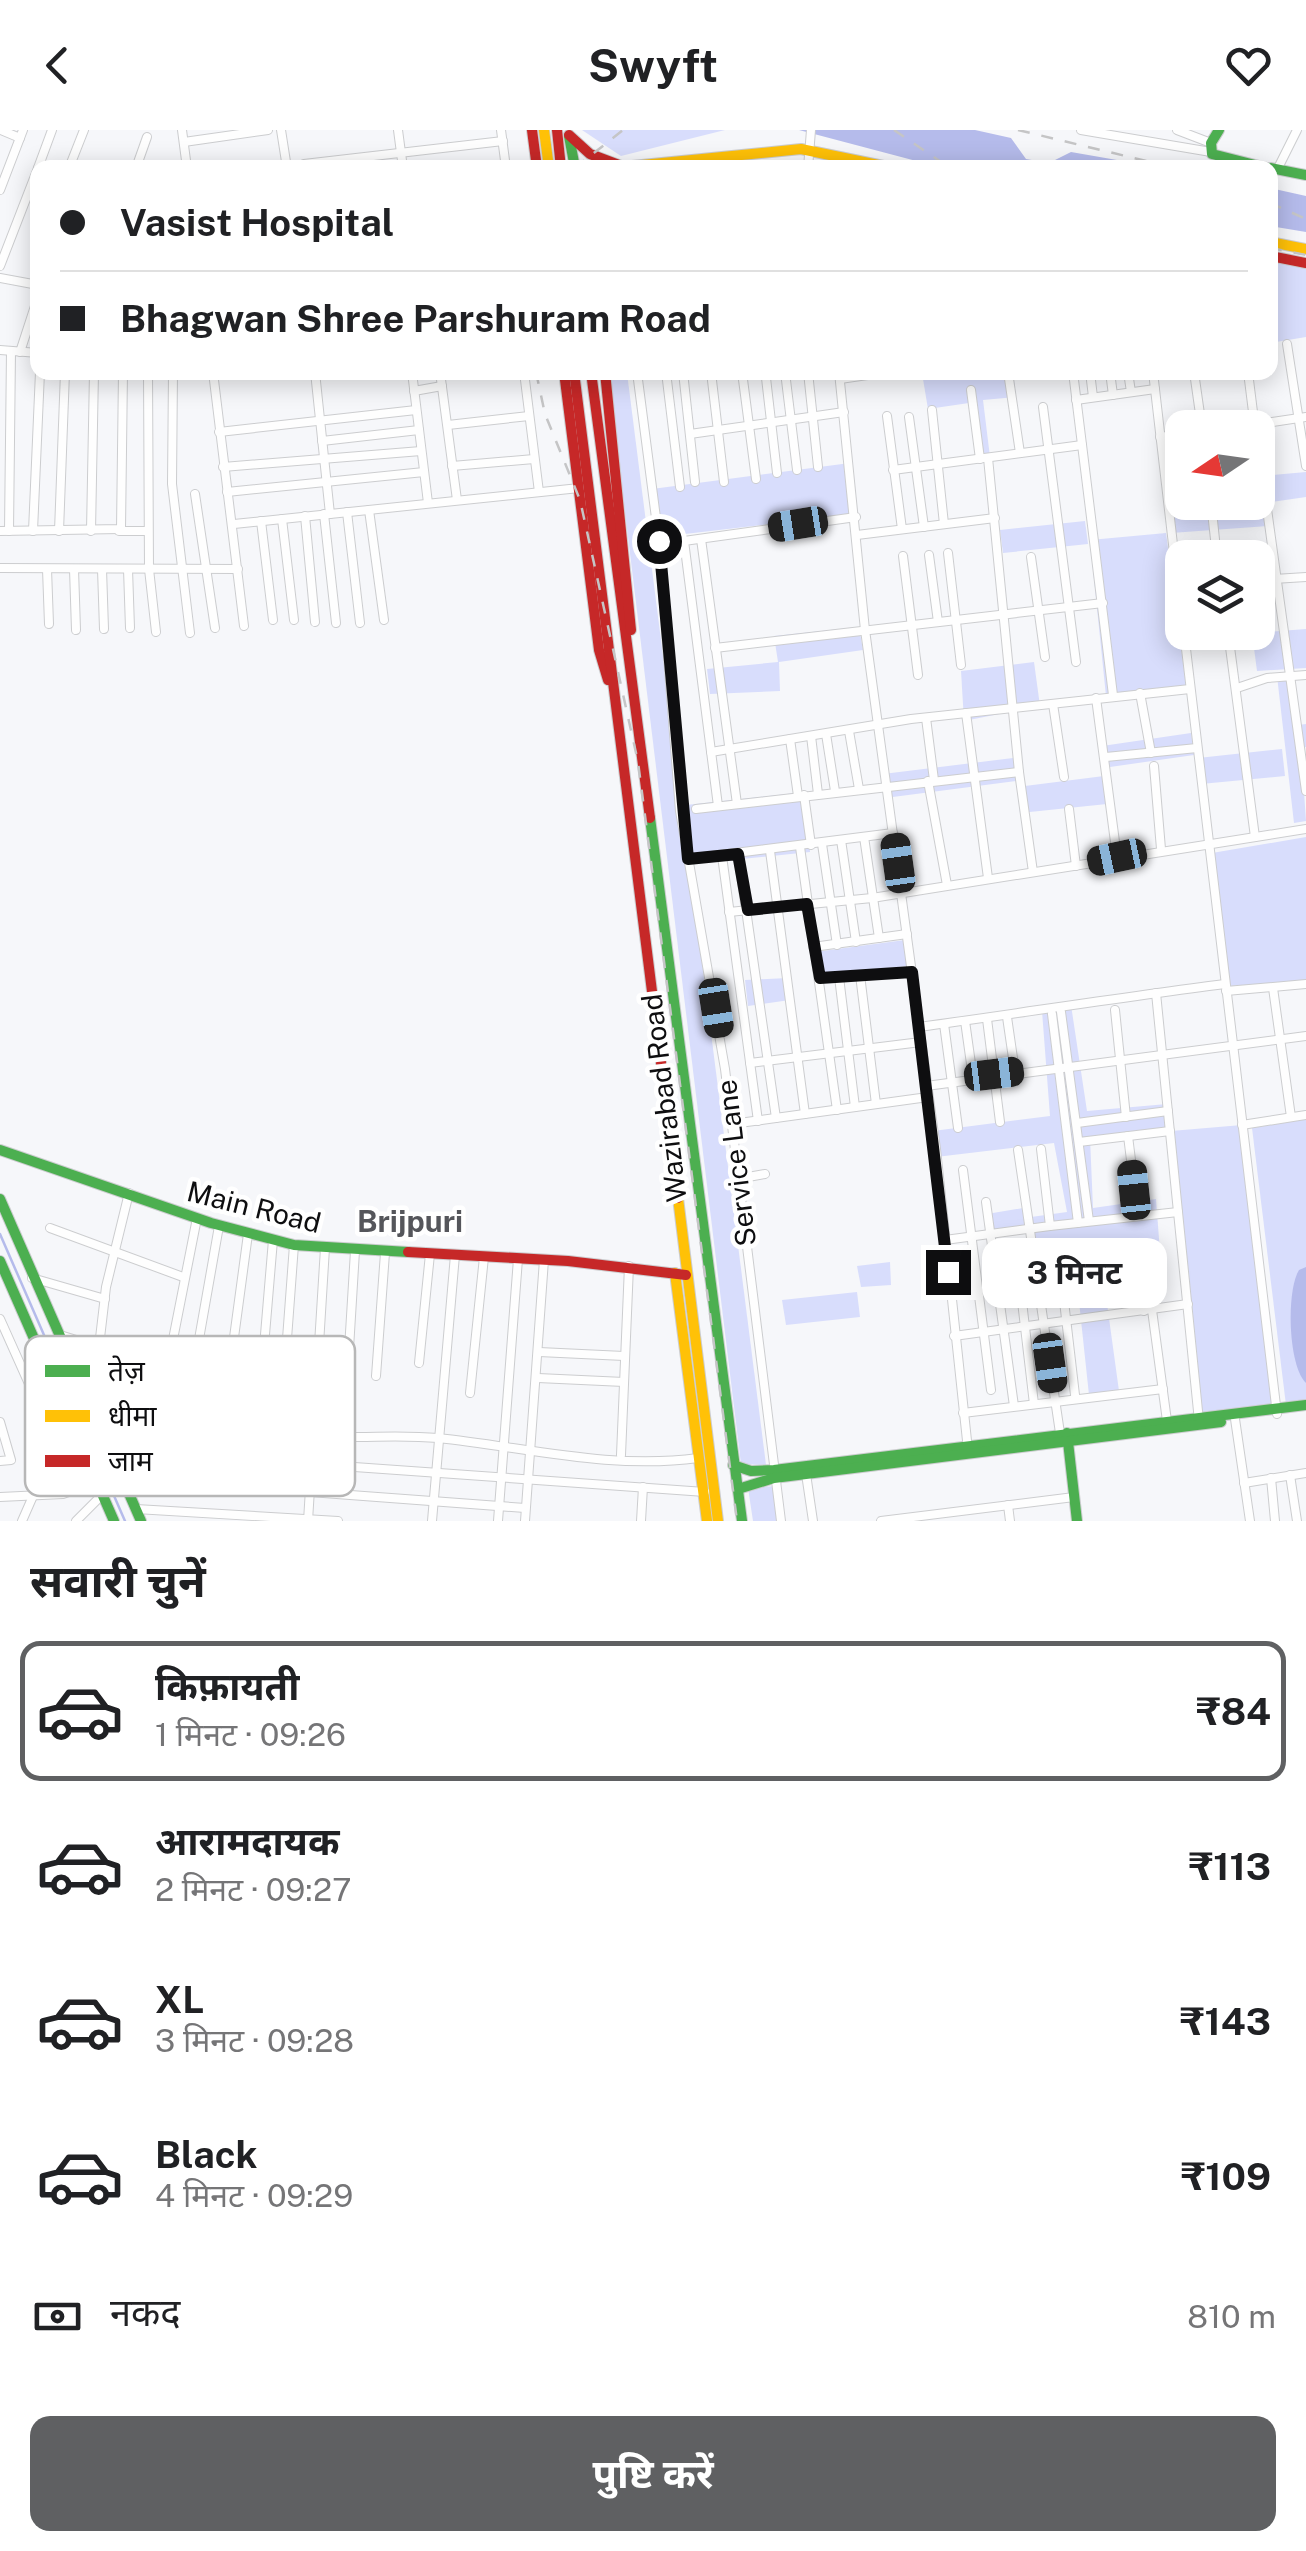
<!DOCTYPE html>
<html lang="hi">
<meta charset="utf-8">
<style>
:root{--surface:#fff;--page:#f6f6f6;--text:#202124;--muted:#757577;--line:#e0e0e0;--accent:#5f6062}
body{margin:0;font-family:"Public Sans","Noto Sans Devanagari",sans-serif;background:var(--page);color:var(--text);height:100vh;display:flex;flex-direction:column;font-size:38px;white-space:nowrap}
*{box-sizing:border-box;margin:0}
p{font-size:32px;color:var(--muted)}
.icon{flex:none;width:55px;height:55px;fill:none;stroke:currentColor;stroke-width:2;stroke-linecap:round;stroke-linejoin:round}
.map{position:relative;height:1391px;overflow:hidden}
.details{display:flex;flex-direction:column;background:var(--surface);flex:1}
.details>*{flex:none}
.guide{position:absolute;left:30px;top:30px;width:1248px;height:220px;border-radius:20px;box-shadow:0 5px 25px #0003;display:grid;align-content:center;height:220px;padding:0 30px;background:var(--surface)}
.needle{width:65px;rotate:257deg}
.controls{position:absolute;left:1165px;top:280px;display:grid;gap:20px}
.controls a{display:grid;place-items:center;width:110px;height:110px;border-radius:20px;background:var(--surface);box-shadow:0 5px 25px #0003;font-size:50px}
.end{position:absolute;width:45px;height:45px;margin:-22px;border:12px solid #0e0e10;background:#fff;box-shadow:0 0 0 5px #fff}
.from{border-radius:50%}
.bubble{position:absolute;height:70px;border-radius:20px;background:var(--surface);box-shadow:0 5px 25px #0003;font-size:32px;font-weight:700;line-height:70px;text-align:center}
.car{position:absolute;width:30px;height:60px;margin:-30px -15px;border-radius:12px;box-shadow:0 0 8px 2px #0007;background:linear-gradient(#222 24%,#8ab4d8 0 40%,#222 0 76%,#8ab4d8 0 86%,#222 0)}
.guide b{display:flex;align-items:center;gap:35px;height:95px;font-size:38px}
.guide b+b{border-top:2px solid var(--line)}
.guide i{width:25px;height:25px;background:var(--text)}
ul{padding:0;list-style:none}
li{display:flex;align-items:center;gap:30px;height:140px;margin:0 20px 15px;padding:0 10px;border:5px solid transparent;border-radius:20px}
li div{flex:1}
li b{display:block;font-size:38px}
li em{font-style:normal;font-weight:700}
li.selected{border-color:var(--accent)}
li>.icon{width:90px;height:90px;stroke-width:1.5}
h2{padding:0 30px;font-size:45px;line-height:120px}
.pay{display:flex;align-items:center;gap:25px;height:110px;padding:0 30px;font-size:38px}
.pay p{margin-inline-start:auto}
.button{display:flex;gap:20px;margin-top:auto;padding:20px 30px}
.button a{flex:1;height:115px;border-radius:20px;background:var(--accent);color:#fff;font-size:40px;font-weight:700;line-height:115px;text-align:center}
header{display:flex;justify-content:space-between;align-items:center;height:130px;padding:0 30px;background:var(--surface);font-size:45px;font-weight:700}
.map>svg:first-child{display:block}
.park{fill:#d8ddfc}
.water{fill:#b5bbeb}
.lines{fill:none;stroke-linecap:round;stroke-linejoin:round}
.stream{stroke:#b5bbeb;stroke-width:2.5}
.street-casing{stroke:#cccdcf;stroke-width:10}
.fast-casing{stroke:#cccdcf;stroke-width:12}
.slow-casing{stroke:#cccdcf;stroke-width:12}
.jam-casing{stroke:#cccdcf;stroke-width:12}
.street{stroke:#fefefe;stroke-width:8}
.fast{stroke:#4caf50;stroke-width:10}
.slow{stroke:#ffc107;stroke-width:10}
.jam{stroke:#c62828;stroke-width:10}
.rail{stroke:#c5c5c6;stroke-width:2.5;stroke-dasharray:12 12;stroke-linecap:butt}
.route{stroke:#0e0e10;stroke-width:12}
.labels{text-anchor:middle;stroke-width:9;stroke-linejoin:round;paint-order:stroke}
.street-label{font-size:28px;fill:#0e0e10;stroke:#fff}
.neighbourhood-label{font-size:30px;font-weight:bold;fill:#55565b;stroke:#fff}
.key{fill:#fff;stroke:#b7b7b7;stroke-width:2.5}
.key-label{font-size:28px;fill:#0e0e10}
</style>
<header><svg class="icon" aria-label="back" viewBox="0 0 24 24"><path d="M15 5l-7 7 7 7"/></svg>Swyft<svg class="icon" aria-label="heart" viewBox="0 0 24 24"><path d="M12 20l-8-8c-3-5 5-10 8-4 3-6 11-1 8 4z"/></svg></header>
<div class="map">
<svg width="1306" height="1391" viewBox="0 0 1306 1391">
<rect width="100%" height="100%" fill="#f6f7fa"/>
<!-- park -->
<g class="park">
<polygon points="582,0 725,0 621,26"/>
<polygon points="1270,127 1306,134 1306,207 1270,213"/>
<polygon points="608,243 627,243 766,1335 741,1334"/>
<polygon points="922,243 1013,243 1016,267 983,270 990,327 978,326 969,273 928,279"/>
<polygon points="1258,314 1262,346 1306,342 1306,367 1265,373 1268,396 1171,403 1168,380 1258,372"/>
<polygon points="850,333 856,384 659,407 652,359"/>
<polygon points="1085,391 1088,414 1003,423 1000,400"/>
<polygon points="1166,403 1186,556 1106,566 1090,410"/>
<polygon points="859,497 863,520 779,532 780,561 710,564 707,539 778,532 774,506"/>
<polygon points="1306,499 1306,538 1257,541 1252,503"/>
<polygon points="1034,532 1040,576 964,591 961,541"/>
<polygon points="1291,545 1298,595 1306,594 1306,617 1301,618 1306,691 1294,693 1277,546"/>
<polygon points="1191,603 1194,625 1103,638 1102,616"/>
<polygon points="1282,619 1285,646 1201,654 1198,628"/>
<polygon points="1013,628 1016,651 885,668 883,644"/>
<polygon points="1104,646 1107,674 1020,683 1017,657"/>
<polygon points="805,662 810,722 692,734 686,675"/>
<polygon points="1306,707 1306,852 1229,856 1212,723"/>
<polygon points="905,810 907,836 820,845 815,822"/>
<polygon points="788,848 790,870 748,876 745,850"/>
<polygon points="1071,875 1087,981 1167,974 1171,1001 1242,995 1277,1283 1201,1295 1170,1002 1090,1008 1093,1078 1156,1069 1160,1122 1101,1130 1119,1261 1089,1265 1075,1134 1037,1139 1031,1097 989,1100 987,1084 1029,1077 1031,1087 1067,1082 1054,1013 936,1027 933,1001 1050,986 1042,881"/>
<polygon points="1306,989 1306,1272 1286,1275 1252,998"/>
<polygon points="890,1132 891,1155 861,1157 857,1136"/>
<polygon points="857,1162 860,1187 786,1195 782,1170"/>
<polygon points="775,1356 779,1391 753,1391 748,1358"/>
</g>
<!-- water -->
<g class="water">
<polygon points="799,0 975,0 1011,8 1026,29 1049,33 1071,22 1157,37 939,37"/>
<polygon points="1270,58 1306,66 1306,102 1270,96"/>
<path d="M 1306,1137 L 1306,1253 C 1288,1236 1286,1161 1299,1140 Z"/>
</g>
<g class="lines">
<!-- stream -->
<polyline class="stream" points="0,1104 125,1391"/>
<!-- street casing -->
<g class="street-casing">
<g id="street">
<polyline points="1,0 20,8"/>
<polyline points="182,0 187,38"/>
<polyline points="281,0 287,38"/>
<polyline points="398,0 403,38"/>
<polyline points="501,0 506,38"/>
<polyline points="1081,0 1211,22"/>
<polyline points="1177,0 1211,13"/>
<polyline points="184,12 268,0"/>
<polyline points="304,34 503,11"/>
<polyline points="38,38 52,0"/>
<polyline points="69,38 84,0"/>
<polyline points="136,38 147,7"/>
<polyline points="808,38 811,0"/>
<polyline points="1277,40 1297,0"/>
<polyline points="0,60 23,0"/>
<polyline points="0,136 38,38"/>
<polyline points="0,148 38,155"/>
<polyline points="35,154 38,137"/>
<polyline points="1287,214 1306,336"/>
<polyline points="0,220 38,223"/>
<polyline points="20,222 35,176"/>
<polyline points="148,242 149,439 156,502"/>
<polyline points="173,242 172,354 190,503"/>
<polyline points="213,242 244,496"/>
<polyline points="315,242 330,384"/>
<polyline points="412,242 428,373"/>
<polyline points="440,242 457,370"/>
<polyline points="524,242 539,362"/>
<polyline points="637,242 659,411 680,681 725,939 781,1391"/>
<polyline points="666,242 680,357"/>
<polyline points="683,242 695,352"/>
<polyline points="711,242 724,352"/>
<polyline points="742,242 756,349"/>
<polyline points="785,242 797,340"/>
<polyline points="808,242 818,337"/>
<polyline points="839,242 865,500 936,1019 968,1320"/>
<polyline points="1008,242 1020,323"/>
<polyline points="1073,242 1113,565"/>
<polyline points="1090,242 1093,267"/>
<polyline points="1110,242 1113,265"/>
<polyline points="1128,242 1131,262"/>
<polyline points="1153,242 1182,492"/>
<polyline points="1194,242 1202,298"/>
<polyline points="1248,242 1255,298"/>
<polyline points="766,248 777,343"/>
<polyline points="840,249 888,242"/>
<polyline points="971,260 980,329"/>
<polyline points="414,261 442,256"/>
<polyline points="1076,270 1155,259"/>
<polyline points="1043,277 1076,532"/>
<polyline points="932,280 944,394"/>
<polyline points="887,286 902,399"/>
<polyline points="909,287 924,397"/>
<polyline points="448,295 529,286"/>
<polyline points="1232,298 1306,287"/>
<polyline points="219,302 416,280"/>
<polyline points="690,304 844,282"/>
<polyline points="1160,307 1182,304"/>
<polyline points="322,311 419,300"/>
<polyline points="1258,314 1306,661"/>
<polyline points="988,328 1019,642 1033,742"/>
<polyline points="452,336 534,329"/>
<polyline points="223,337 421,321"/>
<polyline points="893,340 1082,315"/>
<polyline points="227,362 424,342"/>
<polyline points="195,364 215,498"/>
<polyline points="1211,372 1217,428"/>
<polyline points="369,380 384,490"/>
<polyline points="347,382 360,493"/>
<polyline points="324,384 336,493"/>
<polyline points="305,386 315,492"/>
<polyline points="282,389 294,490"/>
<polyline points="261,391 273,490"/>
<polyline points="234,394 579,358"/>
<polyline points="0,401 121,399 123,242"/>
<polyline points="9,401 11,221"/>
<polyline points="33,401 40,242"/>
<polyline points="59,401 65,242"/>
<polyline points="91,401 94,242"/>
<polyline points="119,401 148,401"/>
<polyline points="857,405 995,388"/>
<polyline points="701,409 737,674"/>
<polyline points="948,423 961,535"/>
<polyline points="929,425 938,492"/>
<polyline points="903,426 918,545"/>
<polyline points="1031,427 1045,527"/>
<polyline points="0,438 238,439"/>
<polyline points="47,439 49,494"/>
<polyline points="74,439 76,500"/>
<polyline points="102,439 104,499"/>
<polyline points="128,439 130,498"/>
<polyline points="1258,450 1306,447"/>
<polyline points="1184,502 1277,1284"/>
<polyline points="1228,502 1255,707"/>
<polyline points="715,518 1103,473"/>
<polyline points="1237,558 1267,548 1306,545"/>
<polyline points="1140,563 1151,623"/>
<polyline points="1096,568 1117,727"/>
<polyline points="1053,574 1064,647"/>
<polyline points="966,583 988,748"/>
<polyline points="926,588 934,650"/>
<polyline points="849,601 859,659"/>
<polyline points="826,604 835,661"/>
<polyline points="811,606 818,664"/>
<polyline points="790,609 798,666"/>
<polyline points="711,622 911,589 1190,559"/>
<polyline points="1106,627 1197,618"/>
<polyline points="1154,636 1161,719"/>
<polyline points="928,651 947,755"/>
<polyline points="804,665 811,715"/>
<polyline points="718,676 684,411 856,387"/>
<polyline points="696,679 1019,642"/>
<polyline points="1069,679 1076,736"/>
<polyline points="864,707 879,808"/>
<polyline points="841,710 856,812"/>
<polyline points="822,714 837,815"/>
<polyline points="800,717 837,980"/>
<polyline points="770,721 805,984"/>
<polyline points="738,724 776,988"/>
<polyline points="722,726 758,991"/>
<polyline points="688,729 893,703"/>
<polyline points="729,782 872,768 1306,699"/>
<polyline points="813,817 907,804"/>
<polyline points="860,845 876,974"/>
<polyline points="839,847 855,977"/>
<polyline points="819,848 912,842"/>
<polyline points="1273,858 1291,987"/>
<polyline points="1226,861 1306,854"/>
<polyline points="1156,863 1199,1291"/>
<polyline points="1115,880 1126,987"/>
<polyline points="1061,882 1089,1091"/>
<polyline points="1052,884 1078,1093"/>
<polyline points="1007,887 1015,942"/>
<polyline points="987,889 1000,992"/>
<polyline points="965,891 973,948"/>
<polyline points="944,894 958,998"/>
<path d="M 919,897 C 1021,883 1123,867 1225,854"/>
<polyline points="750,933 921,912"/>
<polyline points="926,956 1306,906"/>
<polyline points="1077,993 1168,981"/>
<polyline points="732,994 928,967"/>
<polyline points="1242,995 1306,985"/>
<polyline points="1128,1006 1138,1086"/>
<polyline points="1079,1012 1170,1001"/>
<polyline points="1018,1020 1060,1303"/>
<polyline points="963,1040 991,1260"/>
<polyline points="737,1049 765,1044"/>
<polyline points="986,1072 1014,1276"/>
<polyline points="1050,1096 1178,1082"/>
<polyline points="50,1098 183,1147"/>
<polyline points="945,1110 1050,1096 1041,1019"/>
<polyline points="1060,1137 1075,1265"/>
<polyline points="1140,1144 1144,1181"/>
<polyline points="1019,1146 1034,1274"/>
<polyline points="32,1148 105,1169"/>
<polyline points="1152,1180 1167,1291"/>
<polyline points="0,1189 64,1332"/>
<polyline points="60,1205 99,1217"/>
<polyline points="954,1206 1188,1174"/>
<polyline points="539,1222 624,1226"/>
<polyline points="69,1231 98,1225 106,1157 129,1063"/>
<polyline points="419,1233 430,1124"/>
<polyline points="348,1235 355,1121"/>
<polyline points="230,1237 248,1104"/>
<polyline points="262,1240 273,1110"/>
<polyline points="193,1243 219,1096"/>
<polyline points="376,1246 385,1123"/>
<polyline points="538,1248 624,1252"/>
<polyline points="284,1249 294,1115"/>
<polyline points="470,1263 484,1127"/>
<polyline points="84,1264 316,1270"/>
<polyline points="162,1265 197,1088"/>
<polyline points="963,1283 1163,1259"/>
<polyline points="1235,1289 1250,1391"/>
<polyline points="0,1292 11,1330 0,1331"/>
<path d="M 314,1308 C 355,1308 397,1304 438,1308 C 525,1317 610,1340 698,1328"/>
<polyline points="621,1325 629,1136"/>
<polyline points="156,1329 312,1334 705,1362"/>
<polyline points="806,1344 813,1391"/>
<polyline points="1290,1345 1297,1391"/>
<polyline points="1271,1348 1275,1391"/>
<polyline points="1244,1353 1306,1343"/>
<polyline points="310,1362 525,1378"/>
<polyline points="0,1367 63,1364 96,1352"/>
<polyline points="1008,1375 1010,1391"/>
<polyline points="136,1379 338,1391"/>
<polyline points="22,1391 33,1366"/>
<polyline points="76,1391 102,1365"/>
<polyline points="308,1391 325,1118"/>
<polyline points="432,1391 455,1125"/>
<polyline points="498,1391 518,1129"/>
<polyline points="525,1391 544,1130"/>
<polyline points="641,1391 643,1357"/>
<polyline points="881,1391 1074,1367"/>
</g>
</g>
<!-- fast casing -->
<g class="fast-casing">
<g id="fast">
<polyline points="1219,0 1211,13 1212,24 1267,38"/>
<polyline points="569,6 575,38"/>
<polyline points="1270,38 1306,45"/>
<polyline points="650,688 742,1391"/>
<polyline points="0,1020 211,1093 294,1115 408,1122"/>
<polyline points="0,1069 141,1391"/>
<polyline points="0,1131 114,1391"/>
<polyline points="1067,1303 1077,1391"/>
<polyline points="733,1335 751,1341 774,1340 1306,1275"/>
<polyline points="738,1359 774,1348 1221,1292"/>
</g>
</g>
<!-- slow casing -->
<g class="slow-casing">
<g id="slow">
<polyline points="544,0 549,38"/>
<polyline points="612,38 801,19 893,38"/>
<polyline points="1270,112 1306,119"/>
<polyline points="678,1068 718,1391"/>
<polyline points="675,1143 707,1391"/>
</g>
</g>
<!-- jam casing -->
<g class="jam-casing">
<g id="jam">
<polyline points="532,0 537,38"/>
<polyline points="557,0 561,38"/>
<polyline points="569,5 590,24 619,35"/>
<polyline points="740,38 805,38"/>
<polyline points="1270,126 1306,133"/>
<polyline points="564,242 599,520 608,550"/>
<polyline points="574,242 678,1068"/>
<polyline points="591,242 650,688"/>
<polyline points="605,242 631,500"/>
<polyline points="408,1122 568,1131 686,1145"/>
</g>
</g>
<!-- street -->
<use href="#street" class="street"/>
<!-- fast -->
<use href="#fast" class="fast"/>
<!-- slow -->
<use href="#slow" class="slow"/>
<!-- jam -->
<use href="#jam" class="jam"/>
<!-- rail -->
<g class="rail">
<polyline points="894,0 950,38"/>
<polyline points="1018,0 1175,38"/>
<polyline points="575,38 623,0"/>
<polyline points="1270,73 1306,89"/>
<polyline points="1270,118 1306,125"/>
<polyline points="536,242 545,284 580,370 638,632 737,1391"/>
</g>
</g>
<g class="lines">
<!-- route -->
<polyline class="route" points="659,411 688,729 738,724 748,780 807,774 820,848 912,842 948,1142"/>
</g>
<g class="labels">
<!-- street labels -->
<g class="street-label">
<text transform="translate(664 968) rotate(-97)" y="10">Wazirabad Road</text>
<text transform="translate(736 1033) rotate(-97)" y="10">Service Lane</text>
<text transform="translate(254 1077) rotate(14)" y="10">Main Road</text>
</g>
<!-- neighbourhood labels -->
<g class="neighbourhood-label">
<text x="410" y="1102">Brijpuri</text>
</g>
</g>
<!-- legend -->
<rect x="25" y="1206" width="330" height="160" rx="15" class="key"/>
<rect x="45" y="1235" width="45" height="12" fill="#4caf50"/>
<rect x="45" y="1280" width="45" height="12" fill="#ffc107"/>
<rect x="45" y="1325" width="45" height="12" fill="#c62828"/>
<g class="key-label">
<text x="108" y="1251">तेज़</text>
<text x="108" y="1296">धीमा</text>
<text x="108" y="1341">जाम</text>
</g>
</svg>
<div class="controls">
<a><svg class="needle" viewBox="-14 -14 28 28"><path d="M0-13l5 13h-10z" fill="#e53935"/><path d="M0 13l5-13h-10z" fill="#757577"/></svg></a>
<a><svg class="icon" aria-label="layers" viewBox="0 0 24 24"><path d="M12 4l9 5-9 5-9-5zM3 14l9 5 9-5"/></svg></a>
</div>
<i class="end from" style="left:659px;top:411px"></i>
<i class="end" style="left:948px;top:1142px"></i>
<div class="bubble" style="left:982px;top:1108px;width:185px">3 मिनट</div>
<i class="car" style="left:798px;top:394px;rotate:261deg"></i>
<i class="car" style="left:1117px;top:727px;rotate:258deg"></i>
<i class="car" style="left:898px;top:733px;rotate:352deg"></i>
<i class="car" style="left:716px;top:878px;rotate:171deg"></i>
<i class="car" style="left:994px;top:944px;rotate:83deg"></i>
<i class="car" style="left:1134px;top:1060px;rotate:354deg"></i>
<i class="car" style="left:1050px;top:1233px;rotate:172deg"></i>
<div class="guide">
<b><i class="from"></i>Vasist Hospital</b>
<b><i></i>Bhagwan Shree Parshuram Road</b>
</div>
</div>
<section class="details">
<h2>सवारी चुनें</h2>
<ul>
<li class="selected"><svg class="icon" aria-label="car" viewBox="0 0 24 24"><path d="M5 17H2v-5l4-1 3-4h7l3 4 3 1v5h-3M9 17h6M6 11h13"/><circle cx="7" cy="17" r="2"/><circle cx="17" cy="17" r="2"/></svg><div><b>किफ़ायती</b><p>1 मिनट · 09:26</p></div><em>₹84</em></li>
<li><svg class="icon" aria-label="car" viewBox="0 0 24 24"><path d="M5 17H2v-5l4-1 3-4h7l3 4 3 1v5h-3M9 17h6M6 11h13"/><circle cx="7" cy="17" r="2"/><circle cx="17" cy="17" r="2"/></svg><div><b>आरामदायक</b><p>2 मिनट · 09:27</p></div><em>₹113</em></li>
<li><svg class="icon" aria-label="car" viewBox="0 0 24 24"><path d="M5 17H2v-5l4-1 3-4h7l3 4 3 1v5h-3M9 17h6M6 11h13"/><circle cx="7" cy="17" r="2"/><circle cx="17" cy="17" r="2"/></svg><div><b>XL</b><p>3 मिनट · 09:28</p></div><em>₹143</em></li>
<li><svg class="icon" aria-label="car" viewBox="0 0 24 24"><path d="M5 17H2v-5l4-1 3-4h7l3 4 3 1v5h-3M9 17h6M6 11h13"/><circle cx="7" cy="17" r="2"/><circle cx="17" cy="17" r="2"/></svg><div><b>Black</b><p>4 मिनट · 09:29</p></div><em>₹109</em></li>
</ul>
<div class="pay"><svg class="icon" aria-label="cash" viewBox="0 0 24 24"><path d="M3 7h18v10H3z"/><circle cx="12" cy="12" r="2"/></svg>नकद<p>810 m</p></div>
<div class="button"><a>पुष्टि करें</a></div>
</section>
